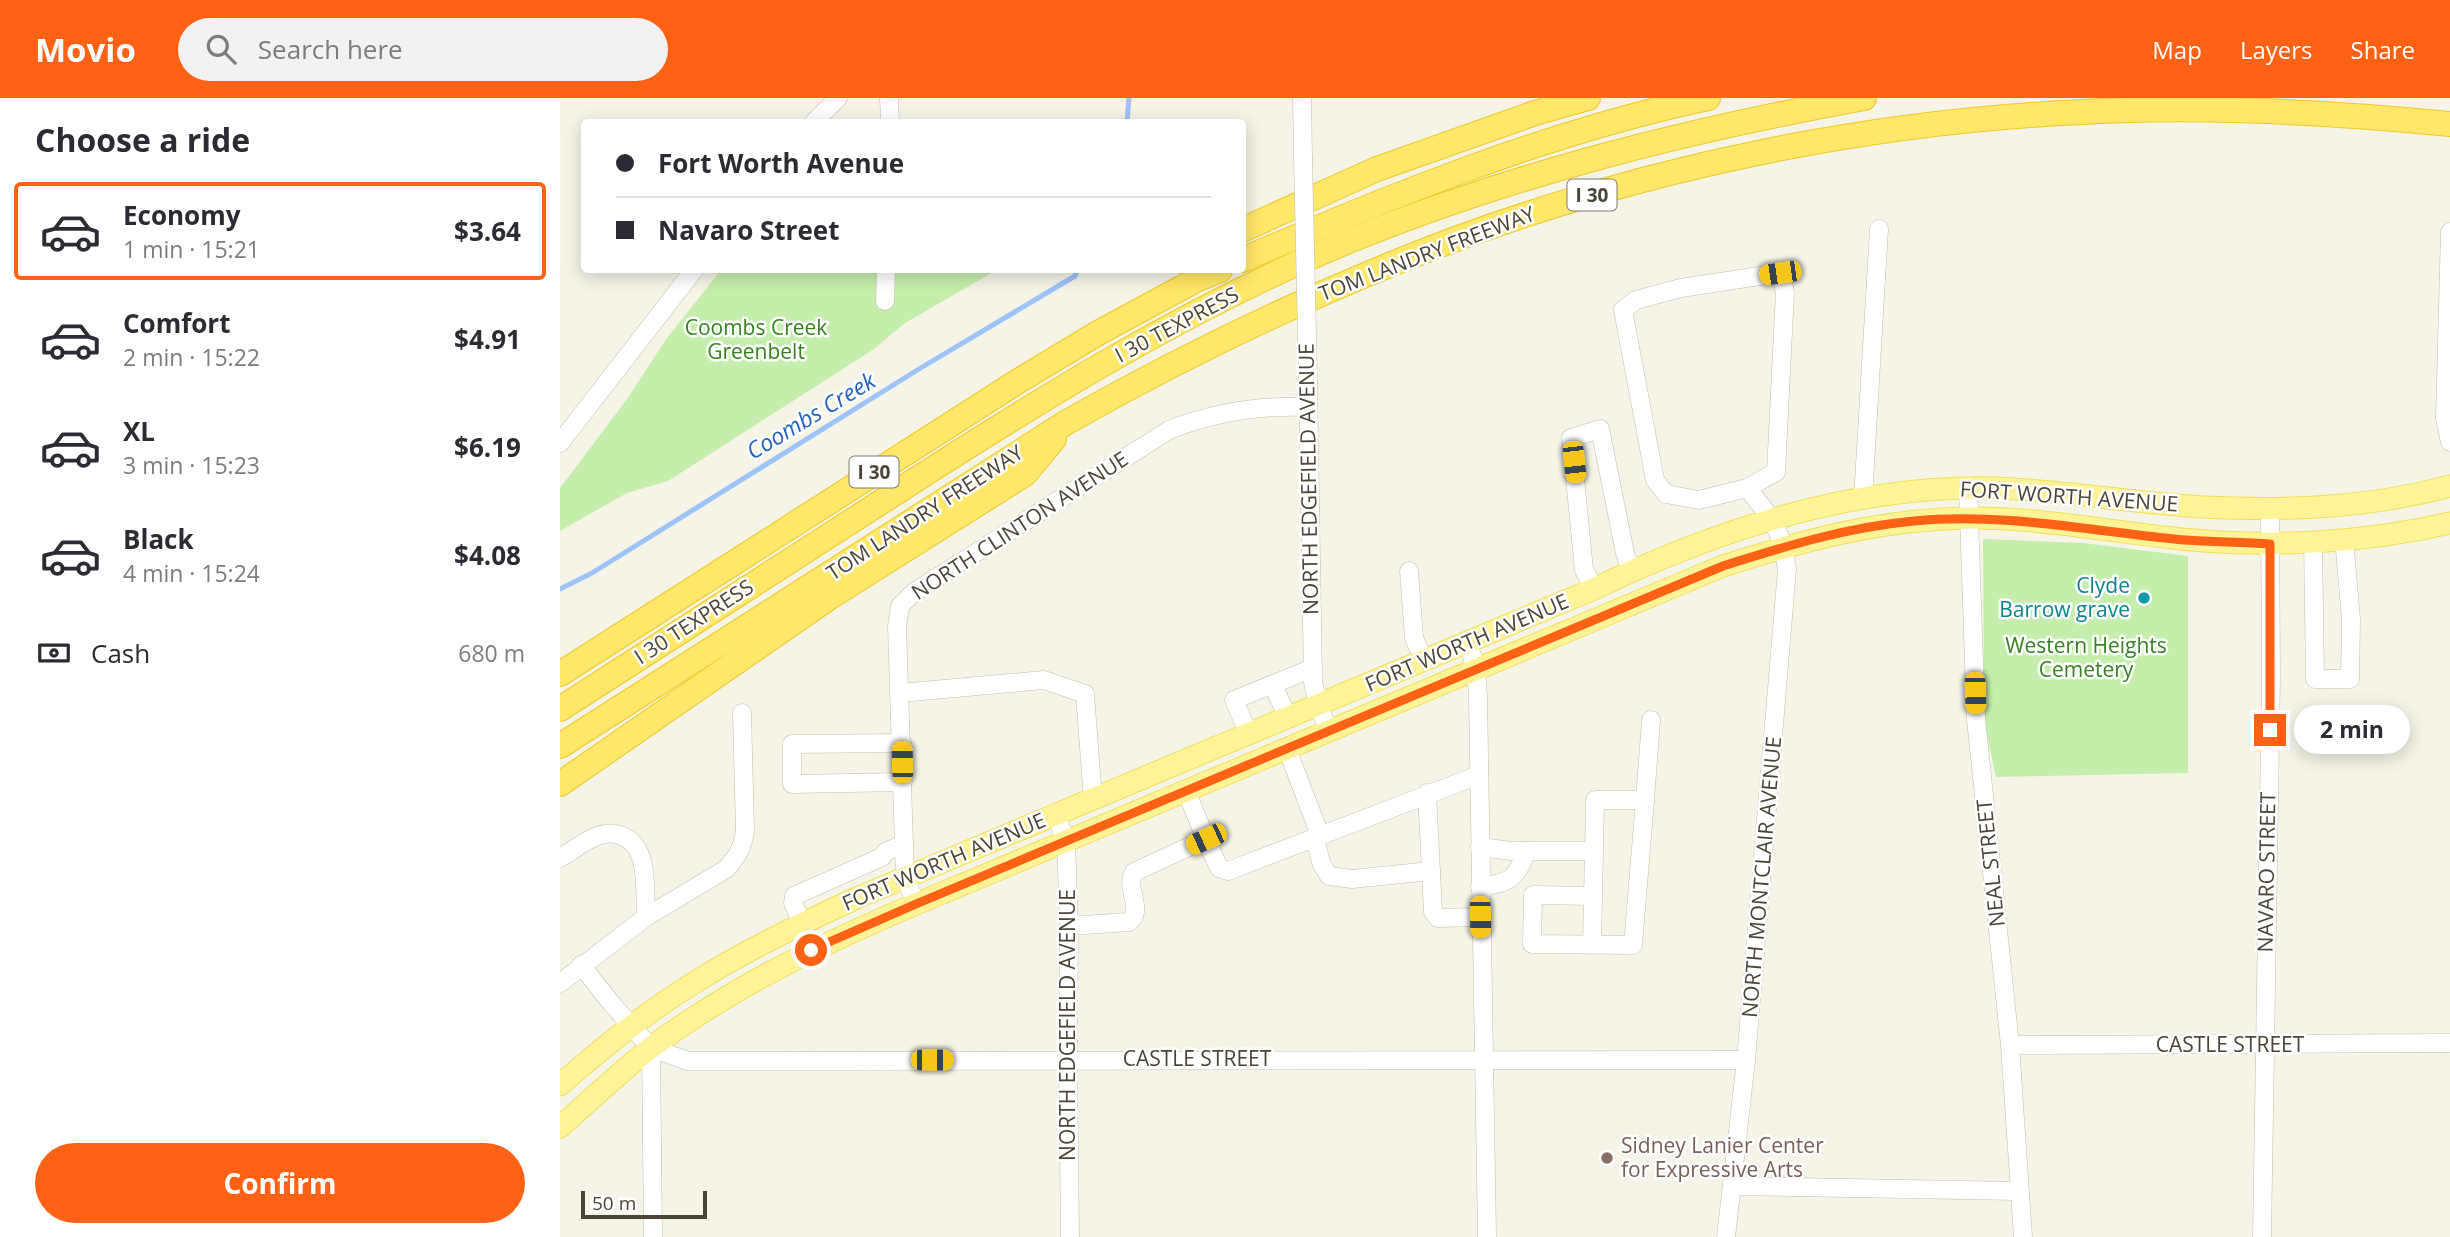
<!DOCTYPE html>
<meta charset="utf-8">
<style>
:root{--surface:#fff;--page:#f2f2f3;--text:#2b2b33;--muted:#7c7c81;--line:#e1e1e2;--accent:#ff6115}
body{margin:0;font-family:"Open Sans",sans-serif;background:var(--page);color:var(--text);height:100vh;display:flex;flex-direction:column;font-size:26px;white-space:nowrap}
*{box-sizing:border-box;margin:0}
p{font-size:23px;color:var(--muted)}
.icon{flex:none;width:38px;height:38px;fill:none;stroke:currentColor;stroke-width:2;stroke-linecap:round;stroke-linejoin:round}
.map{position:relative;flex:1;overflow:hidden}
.side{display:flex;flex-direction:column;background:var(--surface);width:560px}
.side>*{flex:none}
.guide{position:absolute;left:21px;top:21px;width:665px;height:154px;border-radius:7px;box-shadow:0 4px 18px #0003;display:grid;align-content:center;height:154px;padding:0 35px;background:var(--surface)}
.scale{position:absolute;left:21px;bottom:18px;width:126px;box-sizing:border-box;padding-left:7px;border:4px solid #4a4535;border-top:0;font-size:19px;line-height:24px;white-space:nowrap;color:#4a4535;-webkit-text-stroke:5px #fff;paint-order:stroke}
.end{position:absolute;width:32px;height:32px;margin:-16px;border:9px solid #ff6115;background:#fff;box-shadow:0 0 0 4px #fff}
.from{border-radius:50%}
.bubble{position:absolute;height:49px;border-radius:24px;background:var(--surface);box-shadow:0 4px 18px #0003;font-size:23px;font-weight:700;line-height:49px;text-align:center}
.car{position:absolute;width:21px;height:42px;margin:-21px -10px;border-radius:9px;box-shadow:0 0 5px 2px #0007;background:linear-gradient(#f5c518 24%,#345 0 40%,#f5c518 0 76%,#345 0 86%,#f5c518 0)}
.guide b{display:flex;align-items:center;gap:24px;height:66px;font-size:26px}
.guide b+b{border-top:2px solid var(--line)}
.guide i{width:18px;height:18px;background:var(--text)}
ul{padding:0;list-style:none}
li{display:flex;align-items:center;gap:21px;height:98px;margin:0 14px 10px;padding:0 21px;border:4px solid transparent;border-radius:7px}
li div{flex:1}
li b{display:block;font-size:26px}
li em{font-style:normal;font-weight:700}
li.on{border-color:var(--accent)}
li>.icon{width:63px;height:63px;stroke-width:1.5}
h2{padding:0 35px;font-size:32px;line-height:84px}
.pay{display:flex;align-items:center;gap:18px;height:77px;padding:0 35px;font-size:26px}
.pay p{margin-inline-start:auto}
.cta{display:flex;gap:14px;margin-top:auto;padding:14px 35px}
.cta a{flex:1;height:80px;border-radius:42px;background:var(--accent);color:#fff;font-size:28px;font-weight:700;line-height:80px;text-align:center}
header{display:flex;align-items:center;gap:42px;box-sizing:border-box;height:98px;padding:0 35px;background:var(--accent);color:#fff}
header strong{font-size:33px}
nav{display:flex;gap:38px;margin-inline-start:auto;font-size:24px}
.search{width:490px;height:63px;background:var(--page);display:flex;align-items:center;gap:18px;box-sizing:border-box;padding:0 24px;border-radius:38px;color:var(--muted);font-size:26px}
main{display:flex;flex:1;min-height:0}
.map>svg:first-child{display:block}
.green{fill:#c5eeac}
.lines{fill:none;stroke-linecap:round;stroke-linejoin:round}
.stream{stroke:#9dc3f9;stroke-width:5}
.minor-casing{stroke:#c2bea9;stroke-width:19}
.major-casing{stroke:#f1de59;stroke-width:23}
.highway-casing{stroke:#efc828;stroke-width:26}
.minor{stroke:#fff;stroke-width:18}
.major{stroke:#fff397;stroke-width:21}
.highway{stroke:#ffe769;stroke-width:24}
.minor-bridge-casing{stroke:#c2bea9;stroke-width:19;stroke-linecap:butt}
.minor-bridge{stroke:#fff;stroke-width:18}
.route{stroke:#ff6115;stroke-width:9}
.culture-dot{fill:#0f9aa8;stroke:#fff;stroke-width:2.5}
.education-dot{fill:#8d6e63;stroke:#fff;stroke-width:2.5}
.labels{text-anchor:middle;stroke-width:5;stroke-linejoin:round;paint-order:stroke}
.shield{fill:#fff;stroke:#807d72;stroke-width:2}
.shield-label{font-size:19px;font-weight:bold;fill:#4a4535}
.street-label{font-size:21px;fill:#4a4535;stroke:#fff}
.park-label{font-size:21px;fill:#358321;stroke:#fff}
.culture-label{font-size:21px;fill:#0d838f;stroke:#fff;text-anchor:end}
.education-label{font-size:21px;fill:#785e54;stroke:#fff;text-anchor:start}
.water-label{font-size:23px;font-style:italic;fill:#2162c3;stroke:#fff}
</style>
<header>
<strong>Movio</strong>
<div class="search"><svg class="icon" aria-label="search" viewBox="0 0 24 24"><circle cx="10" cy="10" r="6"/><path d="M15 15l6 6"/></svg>Search here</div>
<nav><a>Map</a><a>Layers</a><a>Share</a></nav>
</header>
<main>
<section class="side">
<h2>Choose a ride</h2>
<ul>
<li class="on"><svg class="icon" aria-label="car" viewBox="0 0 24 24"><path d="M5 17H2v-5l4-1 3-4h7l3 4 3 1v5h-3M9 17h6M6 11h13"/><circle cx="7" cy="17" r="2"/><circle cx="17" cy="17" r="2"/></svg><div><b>Economy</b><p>1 min · 15:21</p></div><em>$3.64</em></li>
<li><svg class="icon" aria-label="car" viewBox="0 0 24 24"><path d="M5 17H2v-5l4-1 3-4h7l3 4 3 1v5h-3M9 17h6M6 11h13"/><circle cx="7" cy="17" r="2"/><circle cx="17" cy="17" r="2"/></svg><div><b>Comfort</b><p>2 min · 15:22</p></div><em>$4.91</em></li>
<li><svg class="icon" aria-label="car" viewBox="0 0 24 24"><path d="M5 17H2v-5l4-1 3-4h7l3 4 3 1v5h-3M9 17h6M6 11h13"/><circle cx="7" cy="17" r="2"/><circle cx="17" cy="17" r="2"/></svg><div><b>XL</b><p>3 min · 15:23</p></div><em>$6.19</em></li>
<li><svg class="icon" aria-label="car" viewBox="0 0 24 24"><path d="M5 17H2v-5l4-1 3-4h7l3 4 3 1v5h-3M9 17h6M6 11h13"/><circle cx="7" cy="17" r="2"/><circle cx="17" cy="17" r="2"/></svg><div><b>Black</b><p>4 min · 15:24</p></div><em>$4.08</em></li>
</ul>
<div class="pay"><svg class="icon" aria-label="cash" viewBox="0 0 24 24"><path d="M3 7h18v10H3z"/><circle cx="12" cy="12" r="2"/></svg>Cash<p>680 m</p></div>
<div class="cta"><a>Confirm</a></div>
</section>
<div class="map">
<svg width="1890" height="1139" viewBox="0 0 1890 1139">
<rect width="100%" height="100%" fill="#f5f4e7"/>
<!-- green -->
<g class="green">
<polygon points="161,172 437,172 345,225 314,251 108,383 67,395 0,433 0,390 67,301 107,240"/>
<polygon points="1423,441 1523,445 1628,458 1628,675 1436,679 1424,623"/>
</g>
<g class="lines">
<!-- stream -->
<g class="stream">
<polyline points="567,24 569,0"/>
<polyline points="0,491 32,475 359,271 515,178 518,172"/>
</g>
<!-- minor casing -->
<g class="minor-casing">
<g id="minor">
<polyline points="329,0 330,24"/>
<polyline points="742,0 743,59"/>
<polyline points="254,24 278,0"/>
<polyline points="1890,134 1885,320 1890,344"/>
<polyline points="325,203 326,172"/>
<polyline points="748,283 753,584 758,607 769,633"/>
<polyline points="0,345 134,172"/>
<polyline points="1408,390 1416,621 1450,947 1463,1139"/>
<polyline points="1303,401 1319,131"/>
<polyline points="1753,443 1755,581 1790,581 1791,521 1784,441"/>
<polyline points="849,473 854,540 864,563"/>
<polyline points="1034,491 1024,472 1011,340 1040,331 1065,455 1071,473"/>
<polyline points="908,544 916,572 918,598 927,1139"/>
<polyline points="713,587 728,620"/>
<polyline points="340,595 484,582 525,596 533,702"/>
<polyline points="689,636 674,602 753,570"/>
<polyline points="342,645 232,646 232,686 343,684"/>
<polyline points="727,651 760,737"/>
<polyline points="626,693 646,741"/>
<polyline points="867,695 873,814 878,820 920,819"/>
<polyline points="1085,702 1091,622"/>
<polyline points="496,717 506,744 509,828 508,961 510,1139"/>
<polyline points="754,739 762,767 769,778 792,781 871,773"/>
<polyline points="920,749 952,753 1034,753 1035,702 1085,702 1073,847 972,846 973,797 1033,798 1034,753"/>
<path d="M 0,760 C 11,754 21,745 33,740 C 40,736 51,734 59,737 C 91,746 84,792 86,819"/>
<path d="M 920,789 C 951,784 955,782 967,753"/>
<path d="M 356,806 L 345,779 L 337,528 L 340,508 L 354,494 L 609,332 C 655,314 699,307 748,309"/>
<polyline points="242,825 233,805 234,798 322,759 325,754 344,746"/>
<path d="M 509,828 L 569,824 C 585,813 564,789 574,774 L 646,741 L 659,770 L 668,773 L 919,677"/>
<polyline points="1032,846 1033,798"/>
<polyline points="21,867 51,905 91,950 93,1139"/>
<path d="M 0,885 L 86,819 L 166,771 C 178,758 183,749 185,732 L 182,615"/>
<polyline points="1450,947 1890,945"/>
<polyline points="91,950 128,963 1186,962"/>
<polyline points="1172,1088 1459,1093"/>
<path d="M 1166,1139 L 1186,962 L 1227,471 C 1221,430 1213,421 1187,390 L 1216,374 L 1225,194 L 1220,175 L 1121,190 L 1076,202 L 1063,212 L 1095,382 L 1106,396 L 1139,402 L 1187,390"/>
<polyline points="1702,1139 1711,579 1710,410"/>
</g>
</g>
<!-- major casing -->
<g class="major-casing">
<g id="major">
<path d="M 0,987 C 43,949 88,913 137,883 C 188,851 244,824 299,799 L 1034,491 C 1158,431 1297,386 1437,390 C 1506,393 1574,405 1643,409 C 1726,413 1809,410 1890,388"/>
<path d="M 0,1029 C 31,1002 61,973 93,948 C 176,887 262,846 356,806 L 1163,468 C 1246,442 1317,422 1406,420 C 1478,419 1550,434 1622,441 C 1708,450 1805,445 1890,425"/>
</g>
</g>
<!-- highway casing -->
<g class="highway-casing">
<g id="highway">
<polyline points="682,132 817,71 975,15 1028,0"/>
<path d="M 682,162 C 833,97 988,34 1148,0"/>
<polyline points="0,576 460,282 538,235 636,182 660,172"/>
<path d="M 0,611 C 111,540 221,468 332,397 C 479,302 628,209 791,142 C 956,75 1129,32 1304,0"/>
<path d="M 0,648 L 507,324 C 631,254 760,192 893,142 C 1093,68 1308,24 1522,14 C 1645,7 1768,14 1890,26"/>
<polyline points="0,686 270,499 465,376 494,341"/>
</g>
</g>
<!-- minor -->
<use href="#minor" class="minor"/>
<!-- major -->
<use href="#major" class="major"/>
<!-- highway -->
<use href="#highway" class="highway"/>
<!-- minor-bridge casing -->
<g class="minor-bridge-casing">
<polyline id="minor-bridge" points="743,59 748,283"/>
</g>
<!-- minor-bridge -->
<use href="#minor-bridge" class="minor-bridge"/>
</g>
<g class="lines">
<!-- route -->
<path class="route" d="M 251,852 L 356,806 L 1163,468 C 1226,448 1288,429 1354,423 C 1445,414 1535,434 1625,442 C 1654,444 1682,444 1710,446 L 1710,632"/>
</g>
<!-- markers -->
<circle class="culture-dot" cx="1584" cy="500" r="7"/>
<circle class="education-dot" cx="1047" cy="1060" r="7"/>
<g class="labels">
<!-- shield labels -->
<g class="shield">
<rect x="1007.5" y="81.5" width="49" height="31" rx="5"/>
<rect x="289.5" y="358.5" width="49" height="31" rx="5"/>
</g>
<g class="shield-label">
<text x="1032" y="104">I 30</text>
<text x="314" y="381">I 30</text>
</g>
<!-- street labels -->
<g class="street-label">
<text transform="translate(867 156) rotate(-21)" y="7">TOM LANDRY FREEWAY</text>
<text transform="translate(617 227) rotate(-28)" y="7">I 30 TEXPRESS</text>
<text transform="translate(749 381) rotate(-91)" y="7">NORTH EDGEFIELD AVENUE</text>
<text transform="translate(1509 399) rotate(4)" y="7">FORT WORTH AVENUE</text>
<text transform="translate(365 415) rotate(-33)" y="7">TOM LANDRY FREEWAY</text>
<text transform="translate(460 428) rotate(-33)" y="7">NORTH CLINTON AVENUE</text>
<text transform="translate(134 524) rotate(-33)" y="7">I 30 TEXPRESS</text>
<text transform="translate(907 545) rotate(-23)" y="7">FORT WORTH AVENUE</text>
<text transform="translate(384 764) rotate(-23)" y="7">FORT WORTH AVENUE</text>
<text transform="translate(1431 765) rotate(-96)" y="7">NEAL STREET</text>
<text transform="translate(1707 774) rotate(-89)" y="7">NAVARO STREET</text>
<text transform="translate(1202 779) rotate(-85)" y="7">NORTH MONTCLAIR AVENUE</text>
<text transform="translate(508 927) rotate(-90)" y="7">NORTH EDGEFIELD AVENUE</text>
<text x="1670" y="954">CASTLE STREET</text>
<text x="637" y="968">CASTLE STREET</text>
</g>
<!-- park labels -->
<g class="park-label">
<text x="196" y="237">Coombs Creek<tspan x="196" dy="24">Greenbelt</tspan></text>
<text x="1526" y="555">Western Heights<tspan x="1526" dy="24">Cemetery</tspan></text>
</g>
<!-- culture labels -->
<g class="culture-label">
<text x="1570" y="495">Clyde<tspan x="1570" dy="24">Barrow grave</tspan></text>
</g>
<!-- education labels -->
<g class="education-label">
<text x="1061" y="1055">Sidney Lanier Center<tspan x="1061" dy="24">for Expressive Arts</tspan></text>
</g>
<!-- water labels -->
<g class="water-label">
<text transform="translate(251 318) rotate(-31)" y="8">Coombs Creek</text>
</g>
</g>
</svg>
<div class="scale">50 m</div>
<i class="end from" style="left:251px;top:852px"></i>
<i class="end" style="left:1710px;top:632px"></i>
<div class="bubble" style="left:1734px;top:607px;width:116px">2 min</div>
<i class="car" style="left:1220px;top:175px;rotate:262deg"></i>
<i class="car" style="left:1014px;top:364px;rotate:174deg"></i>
<i class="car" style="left:1415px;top:595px;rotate:178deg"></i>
<i class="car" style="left:342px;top:664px;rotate:359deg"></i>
<i class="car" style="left:646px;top:741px;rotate:245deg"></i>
<i class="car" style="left:920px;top:819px;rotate:179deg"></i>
<i class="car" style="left:372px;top:962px;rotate:90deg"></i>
<div class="guide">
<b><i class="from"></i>Fort Worth Avenue</b>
<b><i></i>Navaro Street</b>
</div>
</div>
</main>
